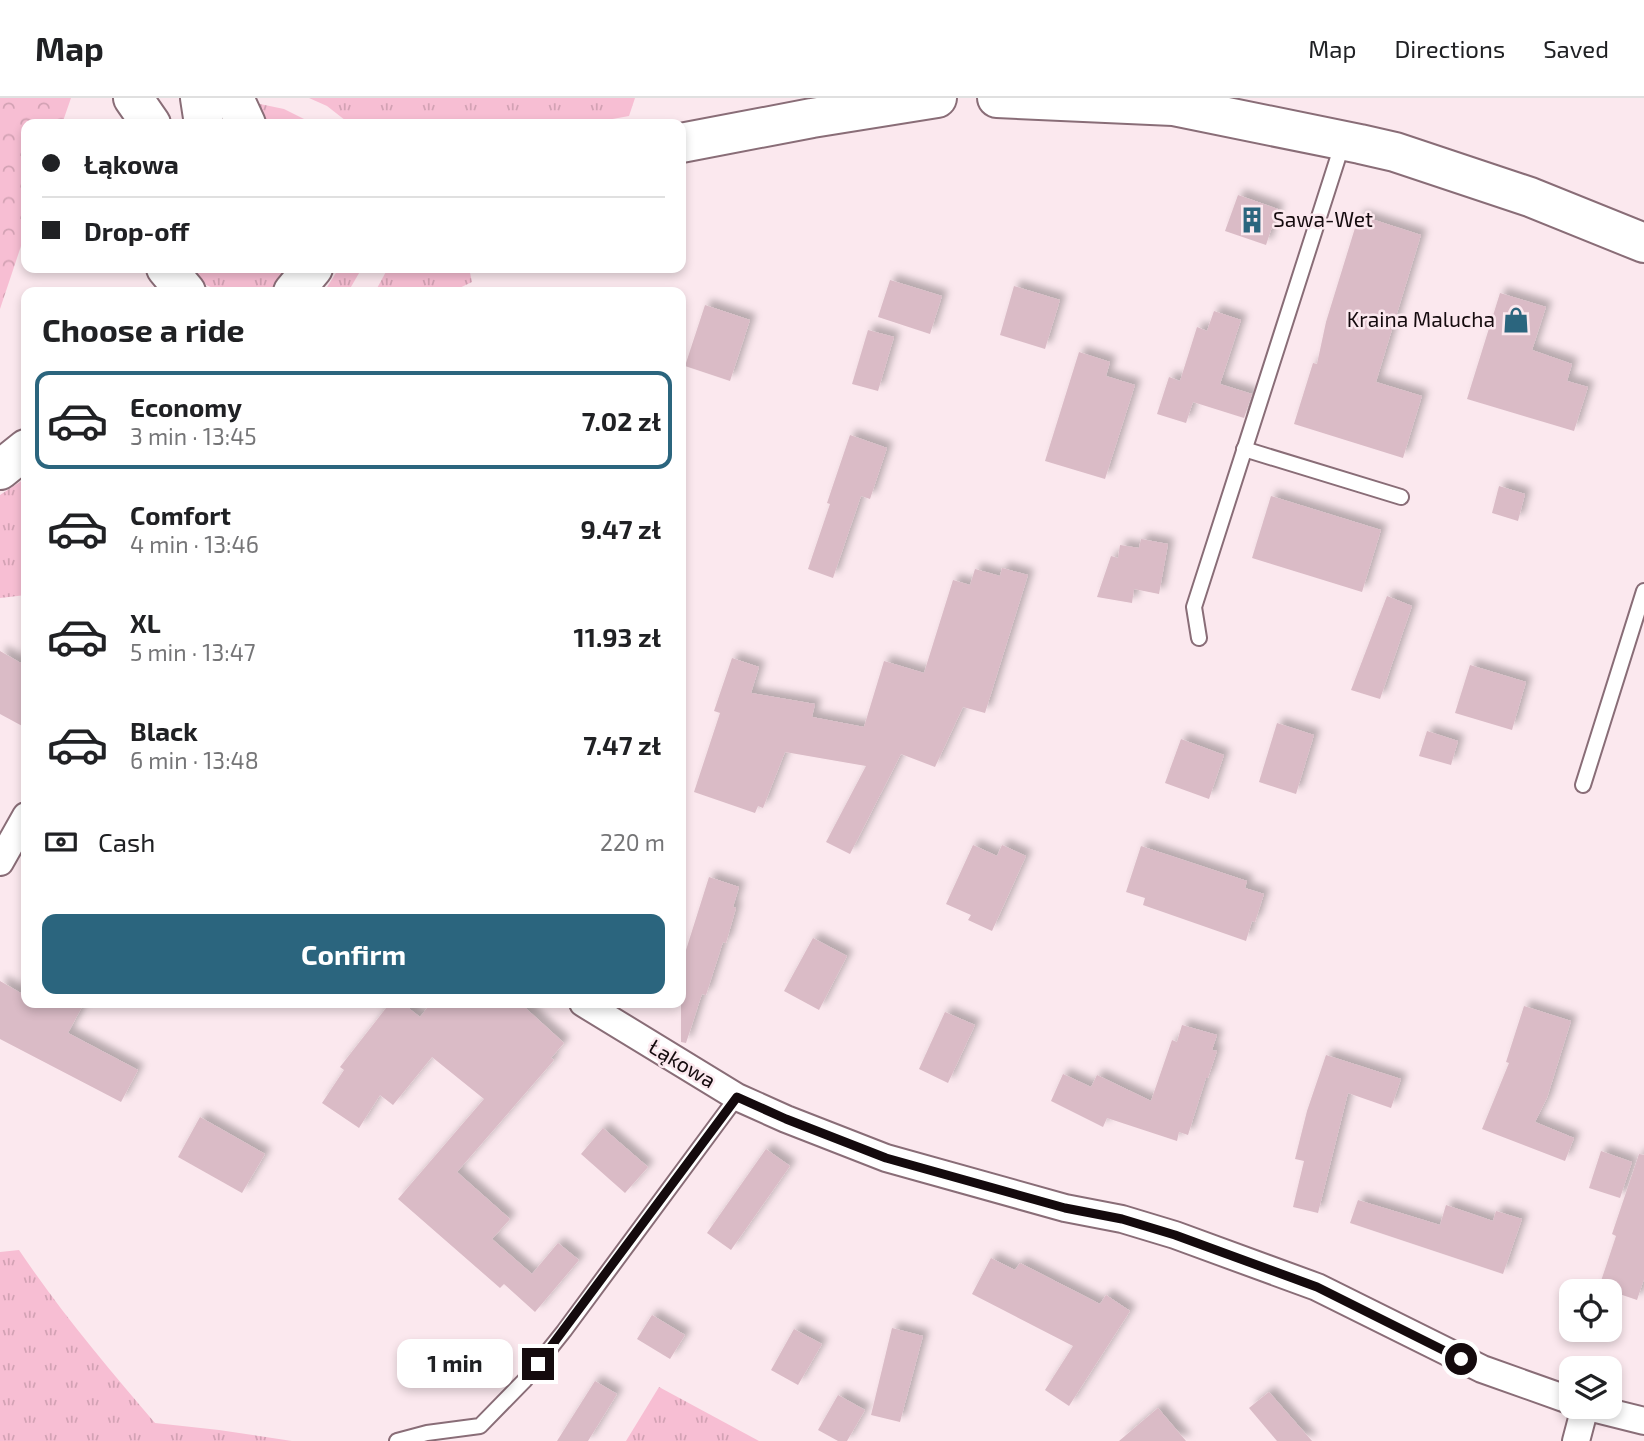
<!DOCTYPE html>
<meta charset="utf-8">
<style>
:root{--surface:#fff;--page:#f6f6f6;--text:#202124;--muted:#757577;--line:#e0e0e0;--accent:#2b657e}
body{margin:0;font-family:"Exo 2",sans-serif;background:var(--page);color:var(--text);height:100vh;display:flex;flex-direction:column;font-size:26px;white-space:nowrap}
*{box-sizing:border-box;margin:0}
p{font-size:23px;color:var(--muted)}
.icon{flex:none;width:38px;height:38px;fill:none;stroke:currentColor;stroke-width:2;stroke-linecap:round;stroke-linejoin:round}
.map{position:relative;flex:1;overflow:hidden}
.drawer{position:absolute;left:21px;top:189px;width:665px;height:721px;display:flex;flex-direction:column;background:var(--surface);border-radius:14px;box-shadow:0 4px 10px #0003}
.drawer>*{flex:none}
.banner{position:absolute;left:21px;top:21px;width:665px;height:154px;border-radius:14px;box-shadow:0 4px 10px #0003;display:grid;align-content:center;height:154px;padding:0 21px;background:var(--surface)}
.buttons{position:absolute;left:1559px;top:1181px;display:grid;gap:14px}
.buttons a{display:grid;place-items:center;width:63px;height:63px;border-radius:14px;background:var(--surface);box-shadow:0 4px 10px #0003;font-size:35px}
.end{position:absolute;width:32px;height:32px;margin:-16px;border:9px solid #140a0d;background:#fff;box-shadow:0 0 0 4px #fff}
.from{border-radius:50%}
.bubble{position:absolute;height:49px;border-radius:14px;background:var(--surface);box-shadow:0 4px 10px #0003;font-size:23px;font-weight:700;line-height:49px;text-align:center}
.banner b{display:flex;align-items:center;gap:24px;height:66px;font-size:26px}
.banner b+b{border-top:2px solid var(--line)}
.banner i{width:18px;height:18px;background:var(--text)}
ul{padding:0;list-style:none}
li{display:flex;align-items:center;gap:21px;height:98px;margin:0 14px 10px;padding:0 7px;border:4px solid transparent;border-radius:14px}
li div{flex:1}
li b{display:block;font-size:26px}
li em{font-style:normal;font-weight:700}
li.selected{border-color:var(--accent)}
li>.icon{width:63px;height:63px;stroke-width:1.5}
h2{padding:0 21px;font-size:32px;line-height:84px}
.pay{display:flex;align-items:center;gap:18px;height:77px;padding:0 21px;font-size:26px}
.pay p{margin-inline-start:auto}
.primary-button{display:flex;gap:14px;margin-top:auto;padding:14px 21px}
.primary-button a{flex:1;height:80px;border-radius:14px;background:var(--accent);color:#fff;font-size:28px;font-weight:700;line-height:80px;text-align:center}
header{display:flex;align-items:center;gap:42px;box-sizing:border-box;height:98px;padding:0 35px;background:var(--surface);border-bottom:2px solid var(--line)}
header strong{font-size:33px}
nav{display:flex;gap:38px;margin-inline-start:auto;font-size:24px}
.map>svg:first-child{display:block}
.grass{fill:url(#grass-tufts)}
.forest{fill:url(#forest-crowns)}
.building{fill:#dabbc6;filter:url(#shadow)}
.lines{fill:none;stroke-linecap:round;stroke-linejoin:round}
.lane-casing{stroke:#896d77;stroke-width:18}
.street-casing{stroke:#896d77;stroke-width:30}
.secondary-casing{stroke:#896d77;stroke-width:42}
.lane{stroke:#fff;stroke-width:14}
.street{stroke:#fff;stroke-width:26}
.secondary{stroke:#fff;stroke-width:38}
.route{stroke:#140a0d;stroke-width:9}
.labels{text-anchor:middle;stroke-width:5;stroke-linejoin:round;paint-order:stroke}
.poi-label{font-size:21px;fill:#140a0d;stroke:#fbe8ee;text-anchor:start}
.street-label{font-size:21px;fill:#140a0d;stroke:#fbe8ee}
</style>
<header>
<strong>Map</strong>
<nav><a>Map</a><a>Directions</a><a>Saved</a></nav>
</header>
<div class="map">
<svg width="1644" height="1343" viewBox="0 0 1644 1343">
<defs>
<pattern id="grass-tufts" width="24" height="20" patternUnits="userSpaceOnUse" patternTransform="scale(1.75)"><rect width="24" height="20" fill="#f7bed3"/><path d="M3 7l-1-3M5 7V3M7 7l1-3M15 17l-1-3M17 17v-4M19 17l1-3" fill="none" stroke="#d3a2b4"/></pattern>
<pattern id="forest-crowns" width="20" height="18" patternUnits="userSpaceOnUse" patternTransform="scale(1.75)"><rect width="20" height="18" fill="#f7bed3"/><path d="M2 6a3 3 0 1 1 6 0M12 15a3 3 0 1 1 6 0" fill="none" stroke="#d3a2b4"/></pattern>
<filter id="shadow"><feDropShadow dx="6" dy="-6" stdDeviation="3.5" flood-color="#0004"/></filter>
</defs>
<rect width="100%" height="100%" fill="#fbe8ee"/>
<!-- grass -->
<g class="grass">
<polygon points="309,0 635,0 629,18 585,26 350,26 327,8"/>
<polygon points="251,4 284,11 314,26 270,26"/>
<path d="M 187,170 L 296,170 C 290,176 284,184 276,188 C 253,204 202,195 187,170 Z"/>
<polygon points="339,170 362,170 348,194 324,194"/>
<polygon points="388,170 469,170 472,184 451,194 375,194"/>
<polygon points="26,380 26,497 0,500 0,397"/>
<path d="M 19,1152 C 60,1213 107,1269 155,1325 L 219,1332 L 292,1343 L 0,1343 L 0,1154 Z"/>
<polygon points="659,1289 759,1343 626,1343"/>
</g>
<!-- forest -->
<polygon class="forest" points="0,0 71,0 62,26 26,26 26,133 0,211"/>
<!-- building -->
<g class="building">
<polygon points="1238,97 1278,111 1266,147 1225,133"/>
<polygon points="1359,117 1421,137 1376,284 1422,298 1403,360 1294,326 1313,265 1317,266 1326,224"/>
<polygon points="890,182 942,198 930,236 878,219"/>
<polygon points="1014,188 1060,202 1045,251 1000,237"/>
<polygon points="1500,195 1546,209 1532,252 1572,266 1567,283 1588,289 1574,333 1467,301"/>
<polygon points="705,207 750,222 730,283 685,268"/>
<polygon points="1214,213 1241,222 1220,286 1252,296 1244,320 1193,304 1186,325 1157,316 1169,279 1180,283 1197,229 1207,233"/>
<polygon points="868,232 894,239 878,293 852,286"/>
<polygon points="1079,254 1110,264 1106,278 1135,287 1105,381 1045,363"/>
<polygon points="850,337 887,350 870,401 861,398 833,480 808,471 830,406 827,405"/>
<polygon points="1499,388 1525,396 1518,423 1492,415"/>
<polygon points="1271,398 1381,432 1362,494 1252,460"/>
<polygon points="1141,441 1168,446 1159,496 1134,491 1132,505 1097,499 1111,458 1118,460 1120,447 1139,450"/>
<polygon points="1002,470 1028,477 985,615 963,609 935,669 901,656 850,756 826,744 866,668 785,654 763,710 758,708 755,715 694,694 720,615 714,613 732,560 759,569 751,595 815,606 812,619 864,629 884,563 924,575 953,482 970,487 975,471 1000,478"/>
<polygon points="1387,498 1412,508 1380,601 1351,592"/>
<polygon points="0,553 26,568 26,630 0,616"/>
<polygon points="1470,567 1526,584 1512,632 1455,615"/>
<polygon points="1277,625 1314,637 1296,696 1259,684"/>
<polygon points="1427,633 1458,643 1451,667 1419,658"/>
<polygon points="1181,641 1224,657 1209,701 1165,685"/>
<polygon points="973,747 997,758 1002,747 1026,758 992,833 968,822 971,817 946,806"/>
<polygon points="1141,748 1247,783 1245,790 1264,796 1255,824 1252,823 1246,843 1143,807 1145,800 1126,794"/>
<polygon points="709,779 739,789 733,809 736,810 726,845 723,844 706,897 702,896 686,945 681,944 681,868"/>
<polygon points="813,840 847,858 819,912 784,893"/>
<polygon points="0,883 26,898 26,905 84,905 68,935 138,972 121,1004 0,941"/>
<polygon points="390,905 402,905 420,919 431,905 520,905 564,945 551,960 554,962 457,1074 510,1121 492,1141 532,1176 558,1145 579,1162 535,1214 504,1186 500,1190 398,1101 484,1001 432,959 393,1007 380,997 359,1030 322,1005 344,972 340,969"/>
<polygon points="1524,908 1571,923 1547,1000 1535,1024 1574,1040 1565,1063 1482,1031 1509,965 1506,964"/>
<polygon points="945,914 975,927 948,985 919,971"/>
<polygon points="1182,927 1217,937 1212,952 1217,953 1208,980 1206,980 1188,1037 1179,1034 1177,1043 1107,1020 1103,1029 1051,1003 1063,976 1091,989 1097,977 1151,1003 1172,942 1177,944"/>
<polygon points="1326,957 1401,981 1391,1010 1348,995 1318,1115 1293,1109 1304,1063 1295,1061 1307,1013"/>
<polygon points="200,1019 265,1056 242,1095 178,1059"/>
<polygon points="603,1030 648,1069 625,1095 581,1056"/>
<polygon points="766,1051 790,1068 731,1152 707,1135"/>
<polygon points="1601,1053 1632,1064 1620,1100 1589,1090"/>
<polygon points="1639,1056 1644,1057 1644,1181 1637,1202 1599,1189 1616,1138 1612,1136"/>
<polygon points="1358,1102 1440,1127 1446,1107 1493,1123 1496,1113 1522,1121 1503,1176 1350,1125"/>
<polygon points="991,1160 1015,1172 1020,1165 1100,1206 1106,1197 1130,1213 1069,1308 1045,1292 1073,1248 972,1196"/>
<polygon points="652,1217 685,1237 670,1261 637,1241"/>
<polygon points="892,1230 923,1238 900,1324 871,1317"/>
<polygon points="794,1231 822,1246 798,1287 771,1272"/>
<polygon points="595,1283 617,1296 588,1343 557,1343"/>
<polygon points="1269,1294 1312,1343 1277,1343 1249,1310"/>
<polygon points="838,1297 865,1312 847,1343 838,1343 818,1332"/>
<polygon points="1158,1310 1186,1343 1119,1343"/>
</g>
<g class="lines">
<!-- lane casing -->
<g class="lane-casing">
<g id="lane">
<polyline points="1244,351 1401,399"/>
<polyline points="1199,540 1194,509 1343,44"/>
<polyline points="1583,687 1644,493"/>
<polyline points="397,1343 427,1335 480,1328 525,1282 564,1233 737,999"/>
</g>
</g>
<!-- street casing -->
<g class="street-casing">
<g id="street">
<polyline points="0,764 26,718"/>
<polyline points="583,905 737,999 786,1021 886,1060 1065,1110 1122,1121 1175,1137 1317,1189 1482,1271 1572,1303"/>
<polyline points="1588,1309 1644,1323"/>
<polyline points="1576,1343 1585,1309"/>
</g>
</g>
<!-- secondary casing -->
<g class="secondary-casing">
<g id="secondary">
<polyline points="133,0 151,26"/>
<polyline points="200,0 204,26"/>
<polyline points="234,0 246,26"/>
<polyline points="997,0 1173,8 1360,46 1395,54 1530,99 1644,145"/>
<polyline points="681,45 812,20 937,0"/>
<polyline points="166,170 186,194"/>
<polyline points="293,194 313,170"/>
<polyline points="0,372 26,351"/>
</g>
</g>
<!-- lane -->
<use href="#lane" class="lane"/>
<!-- street -->
<use href="#street" class="street"/>
<!-- secondary -->
<use href="#secondary" class="secondary"/>
</g>
<g class="lines">
<!-- route -->
<polyline class="route" points="538,1266 737,999 786,1021 886,1060 1065,1110 1122,1121 1175,1137 1317,1189 1461,1261"/>
</g>
<!-- icons -->
<defs>
<g id="building-bare" transform="scale(2.1)"><path d="M-4-6H4V6H1V3H-1V6H-4ZM-2.5-4.3h1.7v1.8h-1.7ZM.8-4.3h1.7v1.8H.8ZM-2.5-1h1.7V.8h-1.7ZM.8-1h1.7V.8H.8Z" fill="#2b657e" stroke="#fbe8ee" stroke-width="2.5" paint-order="stroke"/></g>
<g id="shop-bare" transform="scale(2.1)"><path d="M-5-2.5h2.3a2.7 3.5 0 0 1 5.4 0H5L5.5 6h-11ZM-1.5-2.5h3a1.5 2.3 0 0 0-3 0Z" fill="#2b657e" stroke="#fbe8ee" stroke-width="2.5" paint-order="stroke"/></g>
</defs>
<g fill-rule="evenodd">
<use href="#building-bare" x="1252" y="122"/>
<use href="#shop-bare" x="1516" y="222"/>
</g>
<g class="labels">
<!-- poi labels -->
<g class="poi-label">
<text x="1273" y="129">Sawa-Wet</text>
<text x="1495" y="229" text-anchor="end">Kraina Malucha</text>
</g>
<!-- street labels -->
<g class="street-label">
<text transform="translate(682 966) rotate(31)" y="7">Łąkowa</text>
</g>
</g>
</svg>
<div class="buttons">
<a><svg class="icon" aria-label="locate" viewBox="0 0 24 24"><circle cx="12" cy="12" r="6"/><path d="M12 2v4M12 18v4M2 12h4M18 12h4"/></svg></a>
<a><svg class="icon" aria-label="layers" viewBox="0 0 24 24"><path d="M12 4l9 5-9 5-9-5zM3 14l9 5 9-5"/></svg></a>
</div>
<i class="end from" style="left:1461px;top:1261px"></i>
<i class="end" style="left:538px;top:1266px"></i>
<div class="bubble" style="left:397px;top:1241px;width:116px">1 min</div>
<div class="banner">
<b><i class="from"></i>Łąkowa</b>
<b><i></i>Drop-off</b>
</div>
<section class="drawer">
<h2>Choose a ride</h2>
<ul>
<li class="selected"><svg class="icon" aria-label="car" viewBox="0 0 24 24"><path d="M5 17H2v-5l4-1 3-4h7l3 4 3 1v5h-3M9 17h6M6 11h13"/><circle cx="7" cy="17" r="2"/><circle cx="17" cy="17" r="2"/></svg><div><b>Economy</b><p>3 min · 13:45</p></div><em>7.02 zł</em></li>
<li><svg class="icon" aria-label="car" viewBox="0 0 24 24"><path d="M5 17H2v-5l4-1 3-4h7l3 4 3 1v5h-3M9 17h6M6 11h13"/><circle cx="7" cy="17" r="2"/><circle cx="17" cy="17" r="2"/></svg><div><b>Comfort</b><p>4 min · 13:46</p></div><em>9.47 zł</em></li>
<li><svg class="icon" aria-label="car" viewBox="0 0 24 24"><path d="M5 17H2v-5l4-1 3-4h7l3 4 3 1v5h-3M9 17h6M6 11h13"/><circle cx="7" cy="17" r="2"/><circle cx="17" cy="17" r="2"/></svg><div><b>XL</b><p>5 min · 13:47</p></div><em>11.93 zł</em></li>
<li><svg class="icon" aria-label="car" viewBox="0 0 24 24"><path d="M5 17H2v-5l4-1 3-4h7l3 4 3 1v5h-3M9 17h6M6 11h13"/><circle cx="7" cy="17" r="2"/><circle cx="17" cy="17" r="2"/></svg><div><b>Black</b><p>6 min · 13:48</p></div><em>7.47 zł</em></li>
</ul>
<div class="pay"><svg class="icon" aria-label="cash" viewBox="0 0 24 24"><path d="M3 7h18v10H3z"/><circle cx="12" cy="12" r="2"/></svg>Cash<p>220 m</p></div>
<div class="primary-button"><a>Confirm</a></div>
</section>
</div>
